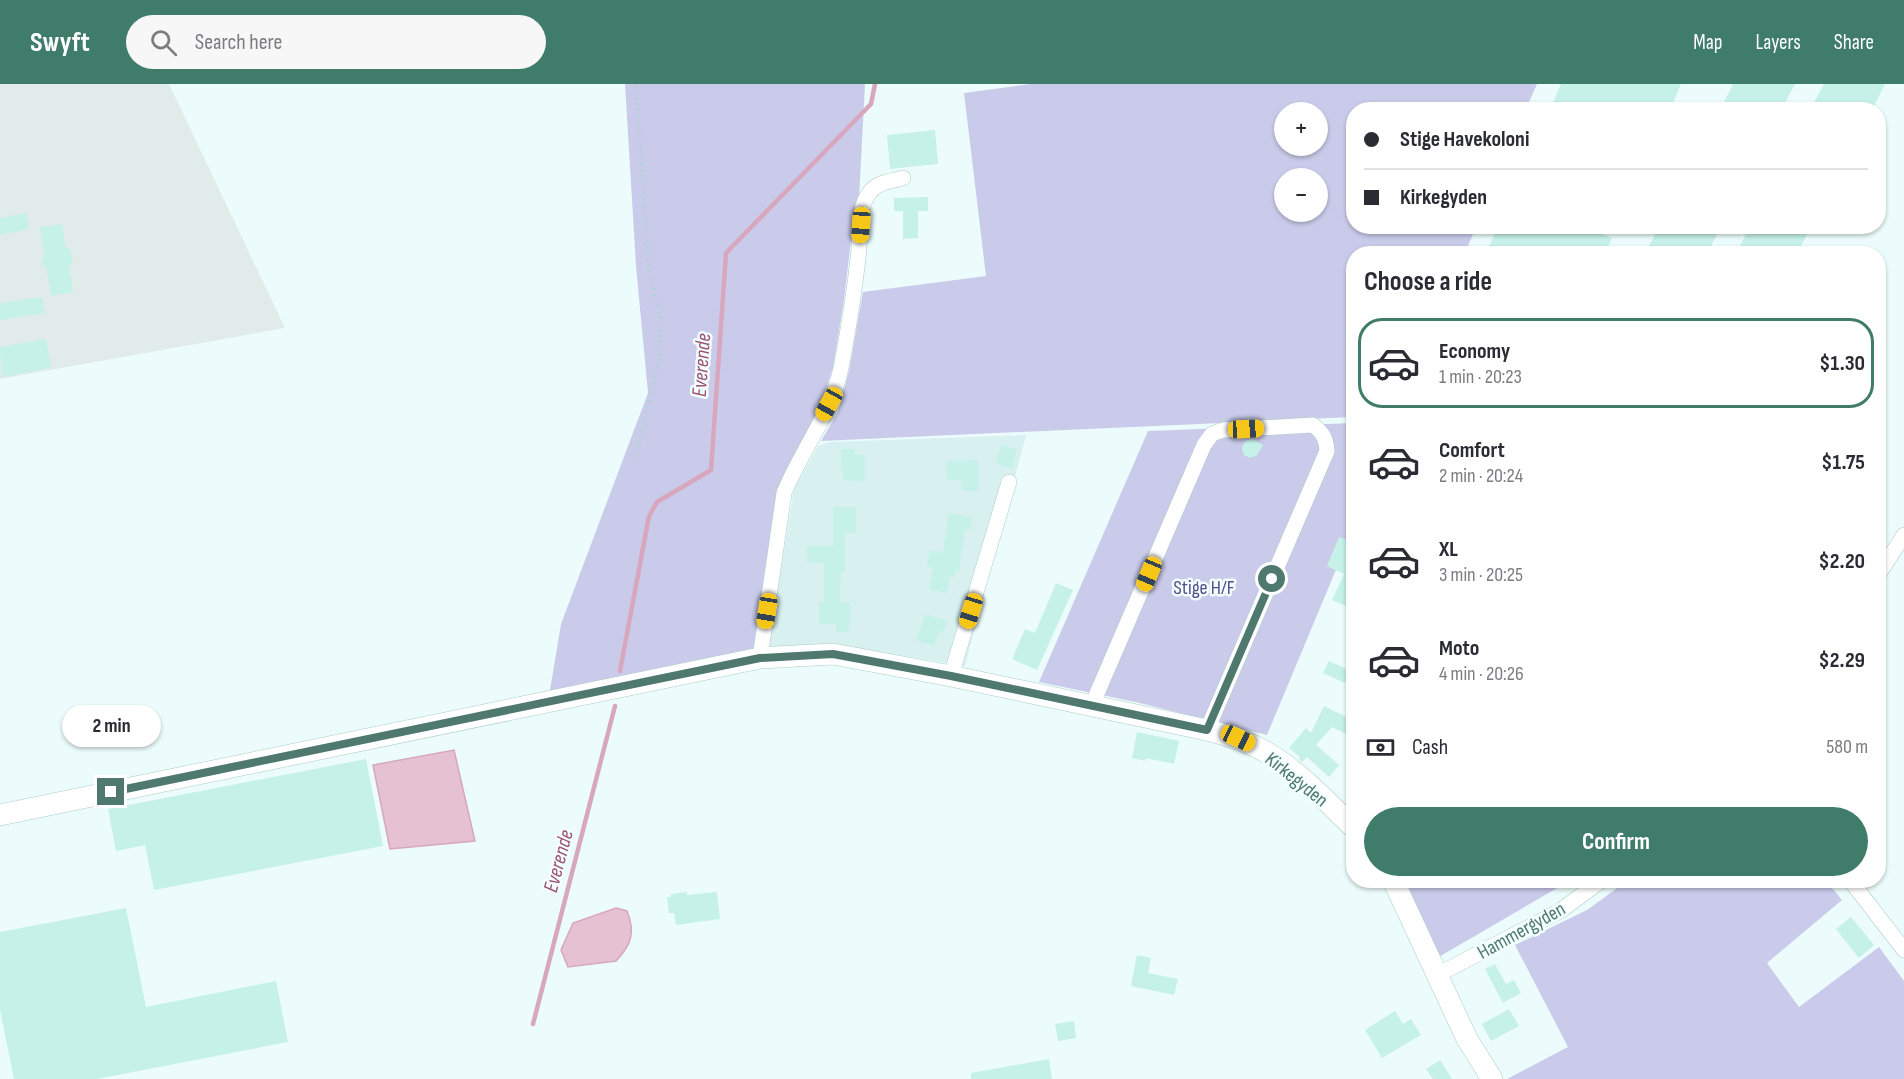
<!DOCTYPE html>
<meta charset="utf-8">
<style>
:root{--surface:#fff;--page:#f7f7f7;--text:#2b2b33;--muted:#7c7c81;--line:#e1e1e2;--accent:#3f7c69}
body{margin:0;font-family:"Sofia Sans Condensed",sans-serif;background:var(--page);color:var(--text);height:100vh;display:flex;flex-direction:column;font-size:22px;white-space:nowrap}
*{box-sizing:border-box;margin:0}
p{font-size:20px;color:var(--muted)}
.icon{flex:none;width:33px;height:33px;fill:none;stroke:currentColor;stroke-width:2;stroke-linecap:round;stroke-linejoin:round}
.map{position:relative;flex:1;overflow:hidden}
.drawer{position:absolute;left:1346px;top:162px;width:540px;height:642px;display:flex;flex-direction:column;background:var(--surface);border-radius:24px;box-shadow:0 2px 4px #0004}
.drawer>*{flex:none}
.banner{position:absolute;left:1346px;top:18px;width:540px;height:132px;border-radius:24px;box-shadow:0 2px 4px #0004;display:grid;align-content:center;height:132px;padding:0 18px;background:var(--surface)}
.fabs{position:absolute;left:1274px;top:18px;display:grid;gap:12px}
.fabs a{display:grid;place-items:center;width:54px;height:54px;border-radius:50%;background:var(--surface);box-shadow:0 2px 4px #0004;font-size:30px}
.end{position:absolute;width:27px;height:27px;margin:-14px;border:8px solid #4f786e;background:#fff;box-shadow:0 0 0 3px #fff}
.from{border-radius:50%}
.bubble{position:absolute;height:42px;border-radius:21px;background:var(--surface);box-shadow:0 2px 4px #0004;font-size:20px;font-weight:700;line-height:42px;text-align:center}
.car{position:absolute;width:18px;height:36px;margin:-18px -9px;border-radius:8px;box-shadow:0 0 4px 2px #0007;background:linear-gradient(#f5c518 24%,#345 0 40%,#f5c518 0 76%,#345 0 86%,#f5c518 0)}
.banner b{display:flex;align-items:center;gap:21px;height:57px;font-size:22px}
.banner b+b{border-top:2px solid var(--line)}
.banner i{width:15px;height:15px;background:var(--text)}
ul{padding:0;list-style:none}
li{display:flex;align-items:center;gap:18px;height:90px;margin:0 12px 9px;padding:0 6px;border:3px solid transparent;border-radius:24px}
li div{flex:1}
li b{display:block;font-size:22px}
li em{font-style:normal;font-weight:700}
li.active{border-color:var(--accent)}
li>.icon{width:54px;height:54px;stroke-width:1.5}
h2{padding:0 18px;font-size:27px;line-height:72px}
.pay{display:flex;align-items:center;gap:15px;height:66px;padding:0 18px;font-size:22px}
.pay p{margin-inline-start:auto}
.primary-button{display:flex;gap:12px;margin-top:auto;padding:12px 18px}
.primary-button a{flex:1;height:69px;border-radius:36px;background:var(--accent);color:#fff;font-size:24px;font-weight:700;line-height:69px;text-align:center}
header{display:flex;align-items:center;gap:36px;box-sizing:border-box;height:84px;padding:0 30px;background:var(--accent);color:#fff}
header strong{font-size:28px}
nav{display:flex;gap:33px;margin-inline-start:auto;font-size:21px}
.search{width:420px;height:54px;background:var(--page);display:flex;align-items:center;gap:15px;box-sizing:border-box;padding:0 21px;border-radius:33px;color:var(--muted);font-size:22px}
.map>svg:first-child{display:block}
.residential{fill:#d8f1f0}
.industrial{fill:#e1ecea}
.green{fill:#cacbea;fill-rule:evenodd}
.water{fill:#e6c1d2;stroke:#d7a7bd;stroke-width:1.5}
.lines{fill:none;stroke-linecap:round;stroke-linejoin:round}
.stream{stroke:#d7a7bd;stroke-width:4.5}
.building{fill:#c5f1e8}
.street-casing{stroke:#accbc6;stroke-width:16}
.secondary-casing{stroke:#aacdc8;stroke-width:22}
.path{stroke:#a7d6cc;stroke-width:3;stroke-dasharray:1.5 4.5;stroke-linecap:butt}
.street{stroke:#fff;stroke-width:15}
.secondary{stroke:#fff;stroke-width:21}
.route{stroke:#4f786e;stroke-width:8}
.labels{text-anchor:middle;stroke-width:5;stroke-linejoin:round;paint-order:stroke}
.park-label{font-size:20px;fill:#534d89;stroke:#f3fefe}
.street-label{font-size:20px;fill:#4f786e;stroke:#f3fefe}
.water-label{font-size:21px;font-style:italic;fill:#9f5374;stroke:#f3fefe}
</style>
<header>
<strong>Swyft</strong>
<div class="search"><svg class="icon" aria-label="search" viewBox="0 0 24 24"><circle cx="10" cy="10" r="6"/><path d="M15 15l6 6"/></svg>Search here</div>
<nav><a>Map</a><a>Layers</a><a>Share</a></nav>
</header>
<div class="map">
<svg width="1904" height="995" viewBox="0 0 1904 995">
<rect width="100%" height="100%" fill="#ecfcfc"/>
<!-- residential -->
<polygon class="residential" points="1026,351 965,582 850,563 768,565 794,405 818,362 830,358"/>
<!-- industrial -->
<polygon class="industrial" points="0,0 169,0 285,244 0,295"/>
<!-- green -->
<g class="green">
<polygon points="625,0 865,0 859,115 854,131 844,216 833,284 819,325 778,404 753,567 549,612 561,540 648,309 636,182"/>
<path d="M 1031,0 L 1537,0 L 1526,25 L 1353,26 L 1353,142 L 1476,143 L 1465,169 L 1353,170 L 1353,333 L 821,357 L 838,328 L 849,287 L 863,208 L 986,192 L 964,9 ZM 1284,28 L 1317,28 L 1317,62 L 1284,62 ZM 1284,94 L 1317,94 L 1317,128 L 1284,128 Z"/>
<polygon points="1353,339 1353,445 1267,651 1140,619 1039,598 1148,347"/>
<polygon points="1571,796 1437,874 1406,797"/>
<polygon points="1627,797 1826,797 1842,816 1767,879 1799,923 1879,863 1904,897 1904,995 1507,995 1568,963 1515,861 1587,826"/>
</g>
<!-- water -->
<g class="water">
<polygon points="454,666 475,757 390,765 373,681"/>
<path d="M 616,824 L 627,827 C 636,849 631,861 616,877 L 568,883 L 561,866 L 573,839 Z"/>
</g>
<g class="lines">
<!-- stream -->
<g class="stream">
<polyline points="620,587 649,432 657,418 711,386 726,169 871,20 875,0"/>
<polyline points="533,940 615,622"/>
</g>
</g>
<!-- building -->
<g class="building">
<polygon points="1561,0 1681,0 1670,26 1550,26"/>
<polygon points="1733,0 1795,0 1781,26 1720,26"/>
<polygon points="1824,0 1885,0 1872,26 1810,26"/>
<polygon points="935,46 938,80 890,85 887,51"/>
<polygon points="928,113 928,127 918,127 918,154 903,155 903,127 894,127 894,114"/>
<polygon points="26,129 29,145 0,151 0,134"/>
<polygon points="62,140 66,165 70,164 73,180 69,181 73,208 51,212 46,183 41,178 44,172 40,143"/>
<polygon points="1498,142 1585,142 1612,154 1605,170 1486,170"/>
<polygon points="1659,142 1721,142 1707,170 1645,170"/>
<polygon points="1750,142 1811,142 1797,170 1736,170"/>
<polygon points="42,213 45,229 0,236 0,219"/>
<polygon points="46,255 51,284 2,293 0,263"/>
<polygon points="1252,355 1263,361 1257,371 1250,374 1244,371 1242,364 1245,357"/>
<polygon points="1001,361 1017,366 1012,384 996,379"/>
<polygon points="841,365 855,365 855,371 865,371 865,397 843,396 843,387 841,387"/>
<polygon points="978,376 979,407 962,407 961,396 947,396 946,377"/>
<polygon points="833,423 856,423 856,449 845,449 845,488 841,487 840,518 850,518 849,548 836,548 836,540 819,540 819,518 824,518 824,479 807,478 807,462 833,462"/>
<polygon points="949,429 972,433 970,446 965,445 959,487 955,486 954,493 950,492 947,509 929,506 933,484 927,483 930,466 943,469"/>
<polygon points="1339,453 1353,458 1353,525 1332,516 1344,490 1327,482"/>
<polygon points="1056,499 1073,506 1037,586 1012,575 1025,545 1035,549"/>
<polygon points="925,530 947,537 944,548 939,547 934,562 917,557"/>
<polygon points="1329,577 1351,587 1345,599 1323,589"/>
<polygon points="1324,622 1353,636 1353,653 1332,643 1316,661 1339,681 1329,693 1307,673 1302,678 1299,675 1300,673 1289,664 1306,644 1311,649"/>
<polygon points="1137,648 1179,657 1174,680 1146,674 1145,677 1132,674"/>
<polygon points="366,675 383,762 154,806 145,761 116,767 108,725"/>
<polygon points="687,808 687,811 717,808 720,835 676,841 674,829 669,829 667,813 671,813 671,810"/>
<polygon points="126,824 146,923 276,897 288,958 97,995 14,995 0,926 0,848"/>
<polygon points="1851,833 1874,861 1859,874 1836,845"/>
<polygon points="1137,871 1151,874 1148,889 1178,895 1174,911 1131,902"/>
<polygon points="1495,880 1506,900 1514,896 1521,909 1503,919 1485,885"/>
<polygon points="1509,925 1519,942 1491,957 1482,940"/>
<polygon points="1395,927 1403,940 1411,935 1421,951 1382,974 1365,946"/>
<polygon points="1074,937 1076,954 1058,957 1055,940"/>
<polygon points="1049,975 1052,995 971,995 971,989"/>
<polygon points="1440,976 1452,995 1433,995 1426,985"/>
</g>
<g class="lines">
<!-- street casing -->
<g class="street-casing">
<g id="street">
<polyline points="1878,491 1904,451"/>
<path d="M 760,574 L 784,409 C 801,367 832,328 841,284 C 848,248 854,211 858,175 C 861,154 856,125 870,108 C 877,98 892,97 903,94"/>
<polyline points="951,592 1009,398"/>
<path d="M 1092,621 L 1204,361 L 1212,350 L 1223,346 L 1313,341 C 1323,349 1326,354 1327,367 L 1207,646"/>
<polyline points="1850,796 1904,866"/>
<polyline points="1437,891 1560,827 1602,796"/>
</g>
</g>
<!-- secondary casing -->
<g class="secondary-casing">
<g id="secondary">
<path d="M 0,731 L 760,574 L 833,570 L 951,592 L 1207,646 C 1227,651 1247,657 1264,667 C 1298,686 1326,717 1353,743"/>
<polyline points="1393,796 1467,955 1492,995"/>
</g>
</g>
<!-- path -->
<polyline class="path" points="635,376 659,274 661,235 649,186 636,0"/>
<!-- street -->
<use href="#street" class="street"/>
<!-- secondary -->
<use href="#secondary" class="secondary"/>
</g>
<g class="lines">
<!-- route -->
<polyline class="route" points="111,708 760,574 833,570 951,592 1207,646 1272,495"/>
</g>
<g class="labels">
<!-- park labels -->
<g class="park-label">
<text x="1204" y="510">Stige H/F</text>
</g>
<!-- street labels -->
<g class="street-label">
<text transform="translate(1297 695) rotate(39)" y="7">Kirkegyden</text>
<text transform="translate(1521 846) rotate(-29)" y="7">Hammergyden</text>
</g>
<!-- water labels -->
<g class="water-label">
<text transform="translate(701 281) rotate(-86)" y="7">Everende</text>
<text transform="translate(558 777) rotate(-75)" y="7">Everende</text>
</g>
</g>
</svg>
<div class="fabs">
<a>+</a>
<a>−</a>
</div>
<i class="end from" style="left:1272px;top:495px"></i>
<i class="end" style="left:111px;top:708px"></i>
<div class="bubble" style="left:62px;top:621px;width:99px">2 min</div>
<i class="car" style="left:861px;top:141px;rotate:184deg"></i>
<i class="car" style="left:829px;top:320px;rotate:209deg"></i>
<i class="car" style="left:1246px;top:345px;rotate:87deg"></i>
<i class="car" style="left:1149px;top:490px;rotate:203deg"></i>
<i class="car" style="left:767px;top:527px;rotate:189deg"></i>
<i class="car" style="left:971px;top:527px;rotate:197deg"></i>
<i class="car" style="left:1238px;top:654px;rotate:115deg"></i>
<div class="banner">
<b><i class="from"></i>Stige Havekoloni</b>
<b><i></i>Kirkegyden</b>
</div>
<section class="drawer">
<h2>Choose a ride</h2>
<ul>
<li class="active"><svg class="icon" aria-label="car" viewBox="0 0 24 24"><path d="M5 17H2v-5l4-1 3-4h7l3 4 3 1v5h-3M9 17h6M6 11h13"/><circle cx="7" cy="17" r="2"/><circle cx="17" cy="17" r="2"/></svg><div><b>Economy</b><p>1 min · 20:23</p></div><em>$1.30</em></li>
<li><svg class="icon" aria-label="car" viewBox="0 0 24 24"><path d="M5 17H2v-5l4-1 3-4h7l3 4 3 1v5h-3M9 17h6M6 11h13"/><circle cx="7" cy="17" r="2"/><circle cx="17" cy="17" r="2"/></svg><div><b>Comfort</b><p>2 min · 20:24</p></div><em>$1.75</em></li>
<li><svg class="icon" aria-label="car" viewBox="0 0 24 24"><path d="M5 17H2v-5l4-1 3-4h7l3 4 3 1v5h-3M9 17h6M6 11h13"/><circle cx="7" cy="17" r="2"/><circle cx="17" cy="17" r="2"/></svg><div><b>XL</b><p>3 min · 20:25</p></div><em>$2.20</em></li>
<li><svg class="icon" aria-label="car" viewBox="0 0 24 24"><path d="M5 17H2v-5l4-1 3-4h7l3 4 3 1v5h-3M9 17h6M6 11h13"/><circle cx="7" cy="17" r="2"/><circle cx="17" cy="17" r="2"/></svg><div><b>Moto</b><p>4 min · 20:26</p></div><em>$2.29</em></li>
</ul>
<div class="pay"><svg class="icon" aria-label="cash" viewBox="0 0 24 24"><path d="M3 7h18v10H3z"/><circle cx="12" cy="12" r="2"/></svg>Cash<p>580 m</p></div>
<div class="primary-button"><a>Confirm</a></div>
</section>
</div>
